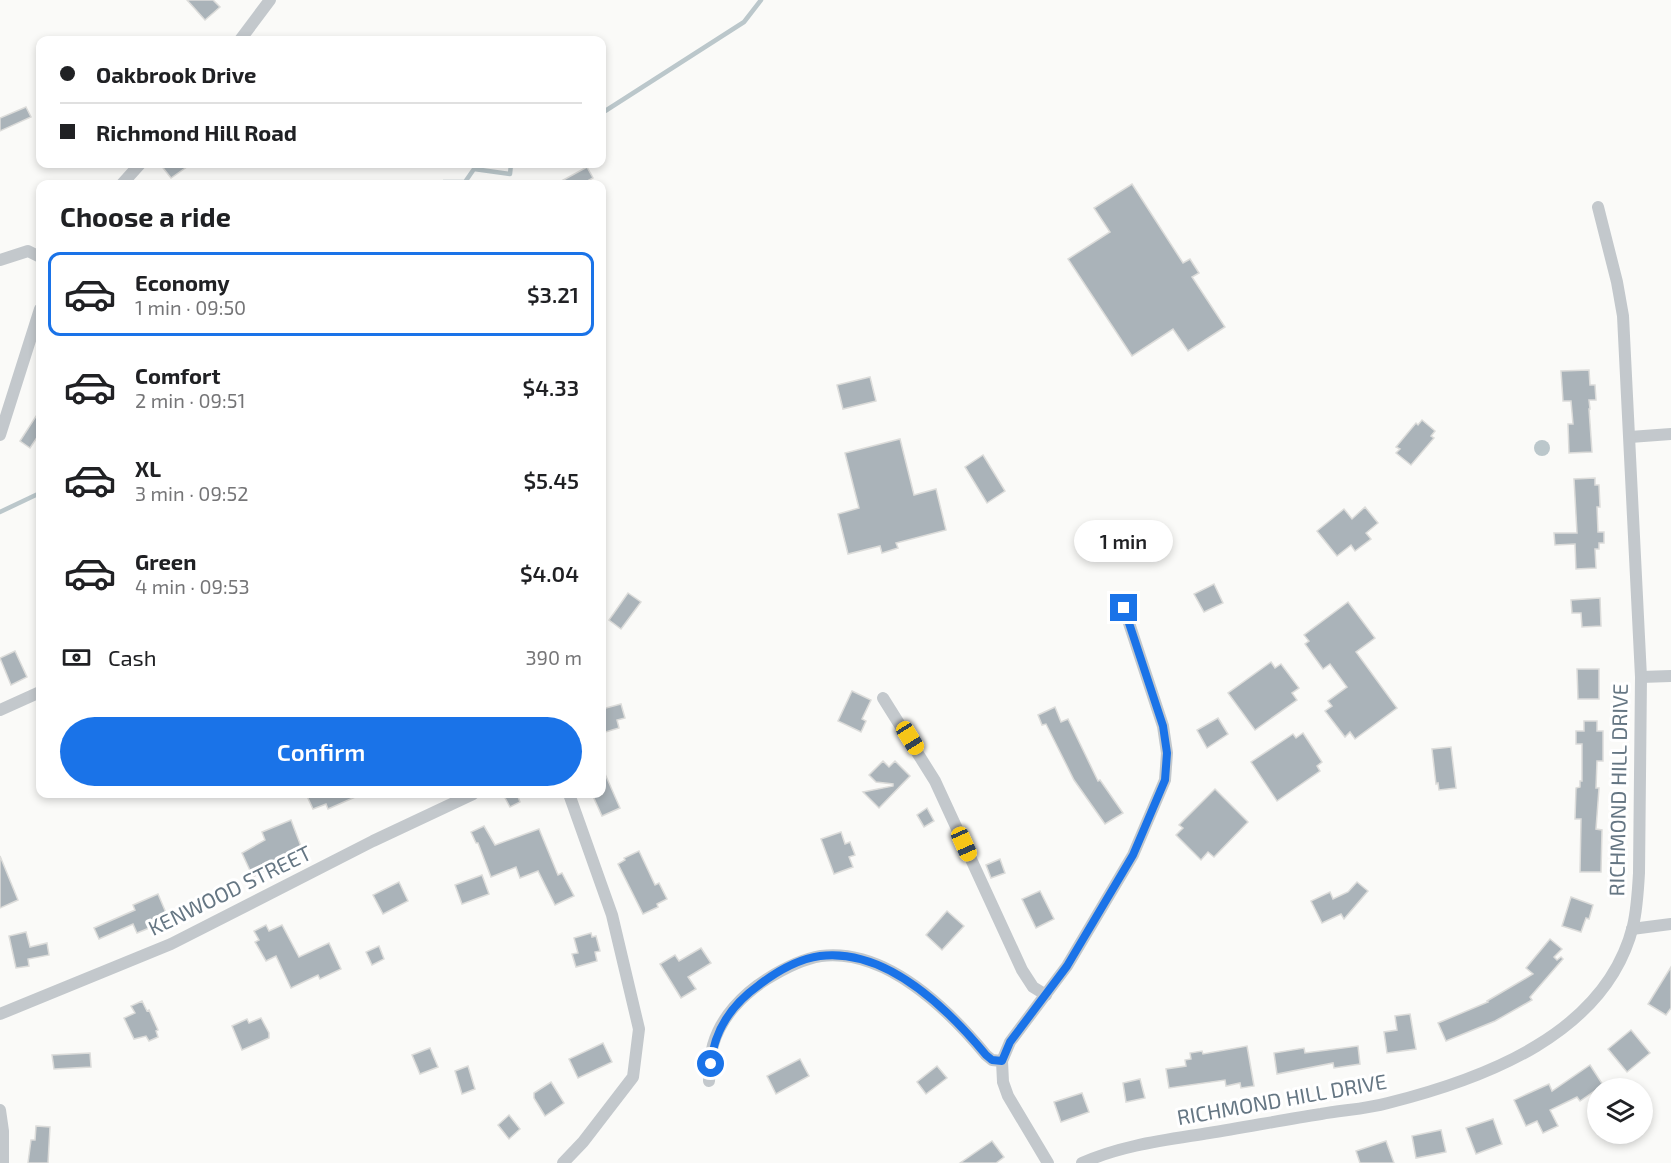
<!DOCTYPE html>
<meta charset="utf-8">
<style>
:root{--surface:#fff;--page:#f6f6f6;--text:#202124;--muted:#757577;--line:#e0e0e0;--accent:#1a73e8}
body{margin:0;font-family:"Exo 2",sans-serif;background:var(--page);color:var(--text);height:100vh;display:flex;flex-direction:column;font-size:22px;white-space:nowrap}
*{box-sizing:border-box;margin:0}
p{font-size:20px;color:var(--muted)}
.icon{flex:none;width:33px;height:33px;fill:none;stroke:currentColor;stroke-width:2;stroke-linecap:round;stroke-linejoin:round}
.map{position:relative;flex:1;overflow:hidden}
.panel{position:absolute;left:36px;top:180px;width:570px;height:618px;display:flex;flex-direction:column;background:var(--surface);border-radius:12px;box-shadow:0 3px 9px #0003}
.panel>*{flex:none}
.guide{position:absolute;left:36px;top:36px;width:570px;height:132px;border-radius:12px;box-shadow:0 3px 9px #0003;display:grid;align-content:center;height:132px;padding:0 24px;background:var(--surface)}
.controls{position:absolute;left:1587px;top:1078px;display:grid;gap:12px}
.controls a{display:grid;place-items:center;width:66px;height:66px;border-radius:50%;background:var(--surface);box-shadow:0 3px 9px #0003;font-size:30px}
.end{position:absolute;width:27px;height:27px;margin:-14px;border:8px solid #1a73e8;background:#fff;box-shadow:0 0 0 3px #fff}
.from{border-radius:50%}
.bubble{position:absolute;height:42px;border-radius:21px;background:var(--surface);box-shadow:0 3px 9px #0003;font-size:20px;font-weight:600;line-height:42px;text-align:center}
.car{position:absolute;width:18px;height:36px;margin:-18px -9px;border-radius:8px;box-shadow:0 0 4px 2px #0007;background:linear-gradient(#f5c518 24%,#345 0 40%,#f5c518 0 76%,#345 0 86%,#f5c518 0)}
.guide b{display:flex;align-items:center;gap:21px;height:57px;font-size:22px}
.guide b+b{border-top:2px solid var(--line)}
.guide i{width:15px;height:15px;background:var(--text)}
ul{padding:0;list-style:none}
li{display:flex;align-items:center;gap:18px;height:84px;margin:0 12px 9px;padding:0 12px;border:3px solid transparent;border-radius:12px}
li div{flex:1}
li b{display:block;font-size:22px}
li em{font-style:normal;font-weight:600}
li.current{border-color:var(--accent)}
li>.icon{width:54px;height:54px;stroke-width:1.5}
h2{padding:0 24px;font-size:27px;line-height:72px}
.pay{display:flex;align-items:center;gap:15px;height:66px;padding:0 24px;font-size:22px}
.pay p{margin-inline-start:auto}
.cta{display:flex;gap:12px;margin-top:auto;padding:12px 24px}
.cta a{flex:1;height:69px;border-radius:36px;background:var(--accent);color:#fff;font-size:24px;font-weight:600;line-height:69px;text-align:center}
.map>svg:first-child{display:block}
.water{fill:#bbc7cb}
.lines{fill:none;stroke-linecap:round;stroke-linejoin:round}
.stream{stroke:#bbc7cb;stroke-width:4.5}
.building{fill:#aab3b9;stroke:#dcdcda;stroke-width:1.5}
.minor{stroke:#c3c8cc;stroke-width:12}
.route{stroke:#1a73e8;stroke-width:8}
.labels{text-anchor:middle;stroke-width:6;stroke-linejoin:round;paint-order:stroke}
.street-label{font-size:21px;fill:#657683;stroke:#fff}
</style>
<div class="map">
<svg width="1671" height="1163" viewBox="0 0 1671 1163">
<rect width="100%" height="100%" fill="#fafaf8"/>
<!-- water -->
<circle class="water" cx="1542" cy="448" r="8"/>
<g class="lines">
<!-- stream -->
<g class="stream">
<polyline points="602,113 744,22 761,0"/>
<polyline points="437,184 444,182 465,182 474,169 510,174 511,164"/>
<polyline points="0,512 40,493"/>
</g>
</g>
<!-- building -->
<g class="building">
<polygon points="187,0 213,0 220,7 205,20"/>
<polygon points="26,107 31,117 0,131 0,118"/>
<polygon points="160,164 191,164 171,178"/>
<polygon points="587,167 593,178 582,184 556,184"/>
<polygon points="1132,184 1183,263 1190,259 1199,273 1192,277 1225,327 1188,351 1173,329 1132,356 1068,259 1110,232 1094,208"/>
<polygon points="1589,370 1590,385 1595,385 1596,400 1589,400 1590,409 1589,409 1592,452 1569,453 1568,424 1573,424 1571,401 1563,401 1561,371"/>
<polygon points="870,377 876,401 843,409 837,385"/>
<polygon points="40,410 40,433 30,448 20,441"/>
<polygon points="1422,420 1435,431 1431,436 1434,438 1411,465 1396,453 1400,449 1396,447 1416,423 1418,425"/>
<polygon points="900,439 914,495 936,489 946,530 896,543 898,548 882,553 880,546 848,554 838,514 859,508 845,453"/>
<polygon points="983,455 1005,491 987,503 965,467"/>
<polygon points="1595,478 1595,485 1599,485 1600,507 1597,507 1598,532 1604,532 1604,543 1599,543 1599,549 1595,549 1596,568 1576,569 1575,544 1555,545 1554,533 1577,533 1574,479"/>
<polygon points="1365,507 1378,523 1366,533 1371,539 1355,551 1351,545 1337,556 1317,531 1344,509 1352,519"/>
<polygon points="1214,584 1223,603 1204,612 1194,594"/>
<polygon points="628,593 641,602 621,629 609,620"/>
<polygon points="1600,598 1601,626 1582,627 1581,613 1572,613 1571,600"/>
<polygon points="1348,602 1375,638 1356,652 1397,708 1355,739 1350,732 1345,737 1325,711 1332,706 1328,701 1347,687 1330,664 1323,669 1305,644 1309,641 1304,635"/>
<polygon points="15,651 27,677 11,685 0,658"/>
<polygon points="1271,662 1275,668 1281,664 1299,688 1292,693 1297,700 1255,730 1228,693"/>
<polygon points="1577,669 1599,669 1599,699 1578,699"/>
<polygon points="852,691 871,700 862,719 866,721 861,732 838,721"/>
<polygon points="621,704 625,718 617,720 619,728 602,733 602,709"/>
<polygon points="1055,707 1061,722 1068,719 1098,781 1100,780 1123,813 1105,824 1074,780 1046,724 1042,725 1038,715"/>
<polygon points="1218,718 1228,734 1207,748 1197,730"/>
<polygon points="1584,721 1597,721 1597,731 1603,731 1603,761 1597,761 1596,788 1599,788 1596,829 1602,830 1601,872 1580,872 1581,819 1575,819 1576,788 1580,787 1580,781 1582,781 1582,744 1576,744 1576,731 1584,731"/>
<polygon points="1303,733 1322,762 1317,766 1320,771 1277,801 1251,762 1293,734 1296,738"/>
<polygon points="1451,747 1456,788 1439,790 1438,783 1436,784 1432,749"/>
<polygon points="883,761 889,767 895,761 910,776 879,808 863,792 893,786 893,784 876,782 869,775"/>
<polygon points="602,767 620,808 602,816 592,794 602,794"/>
<polygon points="1215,789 1248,822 1214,857 1208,852 1201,860 1176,835 1183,828 1179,825"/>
<polygon points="306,794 362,794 328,809 326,804 313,809"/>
<polygon points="503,794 517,794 520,802 510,807"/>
<polygon points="927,808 934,821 924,827 917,815"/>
<polygon points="291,820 302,849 270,863 272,866 253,877 242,853 265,840 262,832"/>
<polygon points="484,826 495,845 539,829 558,875 562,873 574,896 555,905 538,871 520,878 516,867 491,877 478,843 476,843 471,832"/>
<polygon points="841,832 845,844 850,842 855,855 849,857 853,867 834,874 821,839"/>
<polygon points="639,851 655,885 659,883 667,899 657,904 658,907 643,914 618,864 625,860 624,858"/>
<polygon points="0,856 18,900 0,908"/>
<polygon points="1000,859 1005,873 991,878 986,865"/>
<polygon points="482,875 489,894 462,904 455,885"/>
<polygon points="399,882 408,901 383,914 373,895"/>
<polygon points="1357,882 1368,891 1344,919 1341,914 1322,923 1311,901 1330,892 1333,899 1348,892"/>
<polygon points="1040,891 1054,919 1036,928 1022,899"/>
<polygon points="158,894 169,920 137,933 133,924 99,939 94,928 135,910 133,905"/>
<polygon points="1571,897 1593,905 1589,919 1586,918 1581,932 1562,926"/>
<polygon points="947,911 964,926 942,950 926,935"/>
<polygon points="266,925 269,931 282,925 299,957 329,943 341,969 320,979 318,975 291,988 276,956 266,961 255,942 259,940 254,931"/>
<polygon points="26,932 30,947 47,943 49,955 28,959 29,966 16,968 9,936"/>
<polygon points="591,933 592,937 596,936 600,951 595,952 597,961 576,967 572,954 578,953 574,938"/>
<polygon points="1550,939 1562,949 1554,957 1557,960 1561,957 1563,959 1530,997 1532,1000 1495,1021 1446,1041 1438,1023 1488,1002 1487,1001 1533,974 1526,968"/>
<polygon points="379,946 384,959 372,965 366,952"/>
<polygon points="701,948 711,963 688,977 696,989 681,998 660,964 675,955 679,961"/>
<polygon points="1671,967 1671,1008 1666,1015 1648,1004"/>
<polygon points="142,1001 147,1011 149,1010 158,1030 156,1031 158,1037 149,1041 146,1036 134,1039 124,1018 135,1013 131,1006"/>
<polygon points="1410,1014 1416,1049 1387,1053 1384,1032 1397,1030 1395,1016"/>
<polygon points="261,1018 269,1033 269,1038 242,1050 232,1026 247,1019 249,1023"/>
<polygon points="1631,1030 1650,1053 1627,1072 1608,1049"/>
<polygon points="603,1043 612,1062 578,1078 569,1059"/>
<polygon points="1247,1046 1254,1086 1241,1088 1240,1083 1226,1086 1225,1080 1169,1088 1166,1069 1186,1066 1185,1060 1191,1059 1190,1053 1202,1051 1203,1054"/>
<polygon points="1358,1046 1360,1064 1334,1068 1333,1063 1277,1074 1274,1053 1304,1048 1305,1053"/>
<polygon points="430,1048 438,1067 420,1074 412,1055"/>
<polygon points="90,1053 91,1067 54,1069 52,1055"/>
<polygon points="800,1059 809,1076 776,1094 767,1076"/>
<polygon points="1590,1065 1603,1085 1580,1101 1577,1097 1550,1110 1558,1126 1543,1133 1537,1121 1526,1126 1514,1100 1549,1084 1552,1091"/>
<polygon points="468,1066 475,1089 462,1094 455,1071"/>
<polygon points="937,1066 947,1078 926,1094 917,1082"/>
<polygon points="1140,1079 1145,1098 1126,1102 1123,1083"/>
<polygon points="551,1082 564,1103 545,1116 534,1098 534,1093"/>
<polygon points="1082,1093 1089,1112 1061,1122 1054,1102"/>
<polygon points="509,1115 520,1129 509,1139 498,1125"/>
<polygon points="1493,1119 1502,1144 1476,1154 1466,1128"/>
<polygon points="36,1126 50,1127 48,1163 28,1163 31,1140 35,1140"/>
<polygon points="1441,1130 1446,1152 1416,1158 1412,1136"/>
<polygon points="992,1141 1004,1157 996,1163 960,1163"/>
<polygon points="1386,1141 1394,1163 1360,1163 1356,1151"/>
</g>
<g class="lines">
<!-- minor -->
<g class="minor">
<polyline points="240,40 270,0"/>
<polyline points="122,184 140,164"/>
<polyline points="0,260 28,251 40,257"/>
<polyline points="0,435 40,309"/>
<polyline points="1630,437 1671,434"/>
<polyline points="1641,677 1671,676"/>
<polyline points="883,698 935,781 1022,970 1033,987 1046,995"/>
<polyline points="0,710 40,692"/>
<polyline points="1632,929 1671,924"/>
<polyline points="0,1014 171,944 373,841 473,794"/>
<path d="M 709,1081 C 710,1069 710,1056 713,1045 C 721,1017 743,994 767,979 C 783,969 802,959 821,956 C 886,948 948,1009 986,1055 L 992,1060 L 1002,1061"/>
<polyline points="0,1110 3,1131 3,1163"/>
<polyline points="563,1163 583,1142 633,1077 639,1029 612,915 569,794"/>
<polyline points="1048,1163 1008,1096 1003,1082 1002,1061 1010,1042 1067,966 1133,855 1165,780 1167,753 1163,726 1124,608"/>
<path d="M 1082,1163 C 1122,1145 1166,1140 1209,1133 C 1246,1127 1283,1120 1321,1114 C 1343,1110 1366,1109 1388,1103 C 1484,1079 1606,1034 1633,926 C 1637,909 1638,891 1639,873 L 1641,677 L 1623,316 L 1617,282 L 1598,207"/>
</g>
</g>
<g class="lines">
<!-- route -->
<path class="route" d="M 711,1064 C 714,1030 731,1005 759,985 C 776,972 798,959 820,956 C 886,948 948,1009 986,1055 L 992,1060 L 1002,1061 L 1010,1042 L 1067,966 L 1133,855 L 1165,780 L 1167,753 L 1163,726 L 1124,608"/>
</g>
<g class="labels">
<!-- street labels -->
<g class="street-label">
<text transform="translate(1619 790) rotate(-89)" y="7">RICHMOND HILL DRIVE</text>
<text transform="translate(230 891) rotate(-26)" y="7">KENWOOD STREET</text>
<text transform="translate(1282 1100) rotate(-10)" y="7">RICHMOND HILL DRIVE</text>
</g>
</g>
</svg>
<div class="controls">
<a><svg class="icon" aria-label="layers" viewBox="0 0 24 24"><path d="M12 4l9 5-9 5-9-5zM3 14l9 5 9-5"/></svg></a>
</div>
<i class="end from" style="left:711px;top:1064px"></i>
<i class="end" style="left:1124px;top:608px"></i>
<div class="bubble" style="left:1074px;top:520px;width:99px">1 min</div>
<i class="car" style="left:910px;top:738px;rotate:148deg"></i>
<i class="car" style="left:964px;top:844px;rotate:156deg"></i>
<div class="guide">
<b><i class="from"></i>Oakbrook Drive</b>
<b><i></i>Richmond Hill Road</b>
</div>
<section class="panel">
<h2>Choose a ride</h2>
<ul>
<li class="current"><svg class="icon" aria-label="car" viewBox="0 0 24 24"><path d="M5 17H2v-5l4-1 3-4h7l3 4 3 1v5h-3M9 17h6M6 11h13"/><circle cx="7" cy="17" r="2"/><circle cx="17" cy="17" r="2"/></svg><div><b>Economy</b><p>1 min · 09:50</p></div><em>$3.21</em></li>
<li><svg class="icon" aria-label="car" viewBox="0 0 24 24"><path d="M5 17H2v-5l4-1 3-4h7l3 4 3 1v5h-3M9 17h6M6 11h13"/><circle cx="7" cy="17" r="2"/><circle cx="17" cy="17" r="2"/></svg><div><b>Comfort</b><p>2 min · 09:51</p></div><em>$4.33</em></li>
<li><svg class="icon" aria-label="car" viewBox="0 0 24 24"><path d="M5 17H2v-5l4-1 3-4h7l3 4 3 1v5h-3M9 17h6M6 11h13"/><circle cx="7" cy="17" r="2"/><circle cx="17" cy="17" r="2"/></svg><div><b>XL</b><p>3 min · 09:52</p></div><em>$5.45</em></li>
<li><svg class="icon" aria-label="car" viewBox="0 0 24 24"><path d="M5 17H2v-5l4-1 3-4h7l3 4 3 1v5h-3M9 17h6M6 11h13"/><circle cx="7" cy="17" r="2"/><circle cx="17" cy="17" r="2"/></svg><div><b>Green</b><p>4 min · 09:53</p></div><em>$4.04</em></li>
</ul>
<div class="pay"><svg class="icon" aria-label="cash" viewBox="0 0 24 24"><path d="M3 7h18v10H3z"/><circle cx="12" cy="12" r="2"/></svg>Cash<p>390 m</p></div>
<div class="cta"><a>Confirm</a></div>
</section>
</div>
